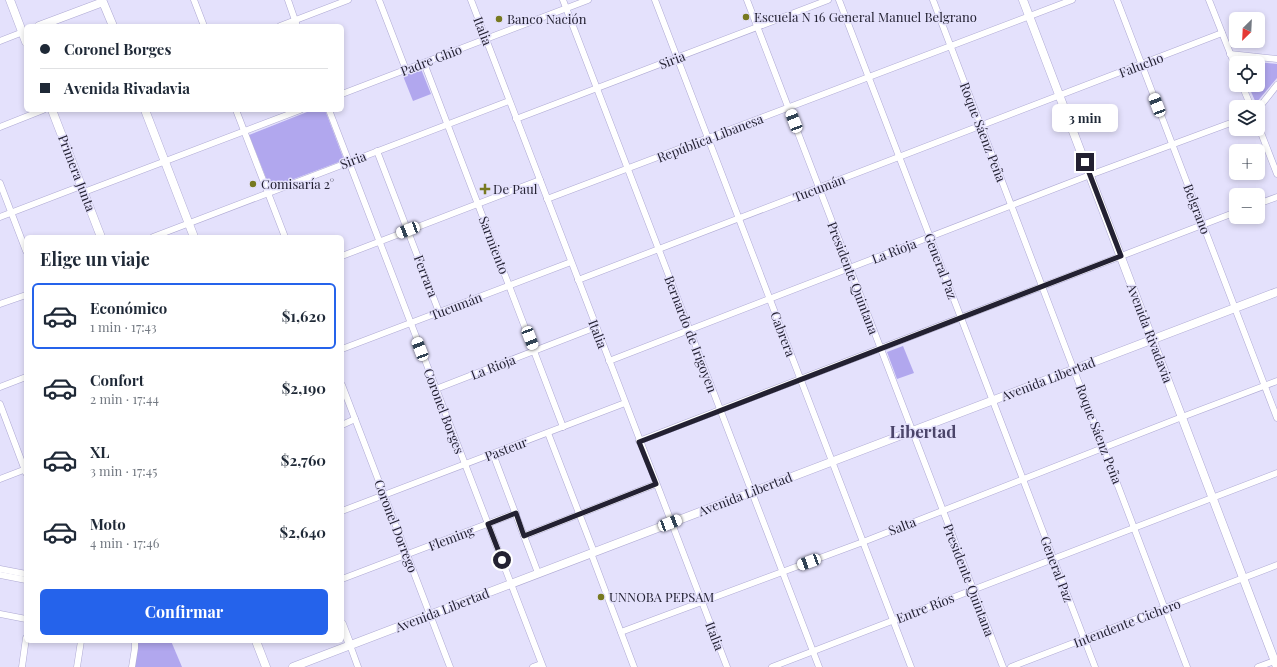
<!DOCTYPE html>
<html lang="es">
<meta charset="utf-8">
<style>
:root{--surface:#fff;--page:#f6f6f7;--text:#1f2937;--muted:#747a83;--line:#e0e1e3;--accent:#2563eb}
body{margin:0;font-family:"Playfair Display",serif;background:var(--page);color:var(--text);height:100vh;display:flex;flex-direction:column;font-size:15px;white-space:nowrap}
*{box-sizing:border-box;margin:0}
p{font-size:13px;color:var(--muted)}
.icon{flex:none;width:22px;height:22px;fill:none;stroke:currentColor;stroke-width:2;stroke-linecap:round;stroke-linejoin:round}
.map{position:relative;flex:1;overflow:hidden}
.drawer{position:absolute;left:24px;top:235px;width:320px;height:408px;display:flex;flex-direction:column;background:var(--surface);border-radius:6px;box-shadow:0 2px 6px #0003}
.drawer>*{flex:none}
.guide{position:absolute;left:24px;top:24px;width:320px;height:88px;border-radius:6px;box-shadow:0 2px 6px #0003;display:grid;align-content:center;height:88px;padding:0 16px;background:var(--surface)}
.needle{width:26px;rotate:204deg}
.controls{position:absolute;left:1229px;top:12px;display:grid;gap:8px}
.controls a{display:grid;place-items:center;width:36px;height:36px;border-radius:6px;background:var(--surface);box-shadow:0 2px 6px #0003;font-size:20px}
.end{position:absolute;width:18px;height:18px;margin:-9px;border:5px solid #232132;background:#fff;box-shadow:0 0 0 2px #fff}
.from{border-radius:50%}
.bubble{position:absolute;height:28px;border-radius:6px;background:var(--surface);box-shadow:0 2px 6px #0003;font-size:13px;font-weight:700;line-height:28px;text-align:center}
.car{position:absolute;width:12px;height:24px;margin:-12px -6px;border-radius:5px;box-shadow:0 0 3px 1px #0007;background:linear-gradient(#fff 24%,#345 0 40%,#fff 0 76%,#345 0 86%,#fff 0)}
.guide b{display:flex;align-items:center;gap:14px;height:38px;font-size:15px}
.guide b+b{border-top:1px solid var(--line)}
.guide i{width:10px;height:10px;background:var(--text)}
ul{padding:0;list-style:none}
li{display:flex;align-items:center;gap:12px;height:66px;margin:0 8px 6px;padding:0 8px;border:2px solid transparent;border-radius:6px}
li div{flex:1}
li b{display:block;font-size:15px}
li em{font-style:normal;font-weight:700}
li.selected{border-color:var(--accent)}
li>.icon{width:36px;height:36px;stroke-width:1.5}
h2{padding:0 16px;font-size:18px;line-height:48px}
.action{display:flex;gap:8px;margin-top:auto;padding:8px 16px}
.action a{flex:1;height:46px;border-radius:6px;background:var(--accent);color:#fff;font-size:16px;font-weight:700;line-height:46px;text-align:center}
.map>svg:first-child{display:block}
.green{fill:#b1a7ee}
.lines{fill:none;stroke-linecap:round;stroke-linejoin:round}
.minor-casing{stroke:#aea9d3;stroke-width:7}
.major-casing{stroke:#aea9d3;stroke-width:9}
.minor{stroke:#fff;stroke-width:6}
.major{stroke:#fff;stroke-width:8}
.route{stroke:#232132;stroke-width:5}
.poi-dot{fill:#777920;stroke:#e4e1fc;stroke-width:1.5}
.labels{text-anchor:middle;stroke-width:3;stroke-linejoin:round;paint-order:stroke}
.poi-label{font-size:13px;fill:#232132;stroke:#e4e1fc;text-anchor:start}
.street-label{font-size:13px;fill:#232132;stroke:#e4e1fc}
.district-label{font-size:17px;font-weight:bold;fill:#4b456a;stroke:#e4e1fc}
</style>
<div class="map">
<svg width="1277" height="667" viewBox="0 0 1277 667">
<rect width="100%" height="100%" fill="#e4e1fc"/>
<!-- green -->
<g class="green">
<polygon points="1238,60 1277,64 1277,78 1256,103 1248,85 1258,85 1258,63 1239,63"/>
<polygon points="421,69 431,94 413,101 403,76"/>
<polygon points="312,110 325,110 344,160 270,188 249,135"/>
<polygon points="903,346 914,373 897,379 887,352"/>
<polygon points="138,641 171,641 182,667 135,667"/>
</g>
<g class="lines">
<!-- minor casing -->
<g class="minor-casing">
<g id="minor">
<polyline points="194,0 204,26"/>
<polyline points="288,0 297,26"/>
<polyline points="379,0 406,70"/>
<polyline points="471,0 727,667"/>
<polyline points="563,0 819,667"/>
<polyline points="655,0 911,667"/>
<polyline points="747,0 1003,667"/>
<polyline points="839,0 1095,667"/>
<polyline points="933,0 1187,667"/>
<polyline points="1117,0 1277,418"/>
<polyline points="1209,0 1236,68"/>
<polyline points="280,26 348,0"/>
<polyline points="0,41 23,32"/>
<polyline points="1230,54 1277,59"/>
<polyline points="424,63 563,427"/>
<polyline points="1242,85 1251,107"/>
<polyline points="342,94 588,0"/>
<polyline points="1258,109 1277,85"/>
<polyline points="236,110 285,237"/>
<polyline points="329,110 543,667"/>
<polyline points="516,119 828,0"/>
<polyline points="1258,125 1277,174"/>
<polyline points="0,127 43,110"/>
<polyline points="377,151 439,312"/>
<polyline points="0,183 26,251"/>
<polyline points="84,192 300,110"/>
<polyline points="547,199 1072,0"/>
<polyline points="1258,204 1277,197"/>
<polyline points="0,217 81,186"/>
<polyline points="153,237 509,101"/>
<polyline points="342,256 540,180"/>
<polyline points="578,280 1222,33"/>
<polyline points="0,304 26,295"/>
<polyline points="342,349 571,262"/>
<polyline points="609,361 1090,175 1236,121"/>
<polyline points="342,385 450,667"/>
<polyline points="0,387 26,377"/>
<polyline points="436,389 596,327"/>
<polyline points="0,404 26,473"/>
<polyline points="342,425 355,419"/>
<polyline points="548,433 594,552"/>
<polyline points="639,441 1236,212"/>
<polyline points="493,454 538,573"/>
<polyline points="0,479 26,469"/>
<polyline points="342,511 625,403"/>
<polyline points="524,536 656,484"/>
<polyline points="591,553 634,667"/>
<polyline points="0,569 26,574"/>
<polyline points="0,575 26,580"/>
<polyline points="342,579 516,513"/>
<polyline points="0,614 26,619"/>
<polyline points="621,632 863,542 1182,417 1277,381"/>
<polyline points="350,645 358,667"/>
<polyline points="22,667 26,638"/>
<polyline points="77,667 81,641"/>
<polyline points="132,667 135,648 135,641"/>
<polyline points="533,667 541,664"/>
<polyline points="772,667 1277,473"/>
<polyline points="1011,667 1277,565"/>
<polyline points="1258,667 1277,660"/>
</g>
</g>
<!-- major casing -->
<g class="major-casing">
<g id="major">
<polyline points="10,0 26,42"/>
<polyline points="1023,0 1277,667"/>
<polyline points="39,26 103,2 113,26"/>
<polyline points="52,110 101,237"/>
<polyline points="145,110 194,237"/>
<polyline points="342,624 350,645"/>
<polyline points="256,641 266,667"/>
<polyline points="293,667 1277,292"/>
</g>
</g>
<!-- minor -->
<use href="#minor" class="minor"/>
<!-- major -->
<use href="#major" class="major"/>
</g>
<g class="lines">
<!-- route -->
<polyline class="route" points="502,560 488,524 516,513 524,536 656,484 639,442 1121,256 1085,162"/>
</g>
<!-- markers -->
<g class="poi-dot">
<circle cx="746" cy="17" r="4"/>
<circle cx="499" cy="19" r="4"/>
<circle cx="253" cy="184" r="4"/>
<path d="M483 183h4v4h4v4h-4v4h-4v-4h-4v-4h4z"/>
<circle cx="601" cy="597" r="4"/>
</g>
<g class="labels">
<!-- poi labels -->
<g class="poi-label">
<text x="754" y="22">Escuela N 16 General Manuel Belgrano</text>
<text x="507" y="24">Banco Nación</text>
<text x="261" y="189">Comisaría 2°</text>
<text x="493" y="194">De Paul</text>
<text x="609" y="602">UNNOBA PEPSAM</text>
</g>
<!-- street labels -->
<g class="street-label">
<text transform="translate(483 31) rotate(69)" y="5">Italia</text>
<text transform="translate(431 60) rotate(-21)" y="5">Padre Ghio</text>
<text transform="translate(672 60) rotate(-21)" y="5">Siria</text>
<text transform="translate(1141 65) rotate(-21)" y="5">Falucho</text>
<text transform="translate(983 132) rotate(69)" y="5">Roque Sáenz Peña</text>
<text transform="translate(710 138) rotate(-21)" y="5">República Libanesa</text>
<text transform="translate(353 160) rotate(-21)" y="5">Siria</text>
<text transform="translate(77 173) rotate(69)" y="5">Primera Junta</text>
<text transform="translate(819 188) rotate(-21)" y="5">Tucumán</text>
<text transform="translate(1197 209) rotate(69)" y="5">Belgrano</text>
<text transform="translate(494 245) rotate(69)" y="5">Sarmiento</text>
<text transform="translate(894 251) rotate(-21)" y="5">La Rioja</text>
<text transform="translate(941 266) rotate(69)" y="5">General Paz</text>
<text transform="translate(426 276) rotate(69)" y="5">Ferrara</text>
<text transform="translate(853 278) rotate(69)" y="5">Presidente Quintana</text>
<text transform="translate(456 306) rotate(-21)" y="5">Tucumán</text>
<text transform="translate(1150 333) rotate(69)" y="5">Avenida Rivadavia</text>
<text transform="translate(598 334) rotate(69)" y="5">Italia</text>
<text transform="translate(691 334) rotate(69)" y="5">Bernardo de Irigoyen</text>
<text transform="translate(783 334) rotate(69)" y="5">Cabrera</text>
<text transform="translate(493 367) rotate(-21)" y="5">La Rioja</text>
<text transform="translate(1048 379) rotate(-21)" y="5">Avenida Libertad</text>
<text transform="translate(444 411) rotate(69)" y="5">Coronel Borges</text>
<text transform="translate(1099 434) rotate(69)" y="5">Roque Sáenz Peña</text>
<text transform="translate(506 449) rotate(-21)" y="5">Pasteur</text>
<text transform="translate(745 494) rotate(-21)" y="5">Avenida Libertad</text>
<text transform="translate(396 526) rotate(69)" y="5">Coronel Dorrego</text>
<text transform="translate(902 526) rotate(-21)" y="5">Salta</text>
<text transform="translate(451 538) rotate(-21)" y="5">Fleming</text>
<text transform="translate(1057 569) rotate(69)" y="5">General Paz</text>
<text transform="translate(969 580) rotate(69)" y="5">Presidente Quintana</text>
<text transform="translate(925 608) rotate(-21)" y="5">Entre Ríos</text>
<text transform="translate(442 610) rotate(-21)" y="5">Avenida Libertad</text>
<text transform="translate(1127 623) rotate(-21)" y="5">Intendente Cichero</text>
<text transform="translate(715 636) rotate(69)" y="5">Italia</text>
</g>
<!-- district labels -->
<g class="district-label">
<text x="923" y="438">Libertad</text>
</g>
</g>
</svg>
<div class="controls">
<a><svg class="needle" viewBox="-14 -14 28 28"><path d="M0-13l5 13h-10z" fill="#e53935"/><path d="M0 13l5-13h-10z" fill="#747a83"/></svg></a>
<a><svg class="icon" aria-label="locate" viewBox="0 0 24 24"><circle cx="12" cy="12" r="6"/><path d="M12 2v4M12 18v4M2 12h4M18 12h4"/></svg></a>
<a><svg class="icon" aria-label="layers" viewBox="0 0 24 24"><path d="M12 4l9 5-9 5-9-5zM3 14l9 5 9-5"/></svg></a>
<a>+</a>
<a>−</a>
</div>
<i class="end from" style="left:502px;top:560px"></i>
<i class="end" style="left:1085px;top:162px"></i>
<div class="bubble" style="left:1052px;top:104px;width:66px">3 min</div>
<i class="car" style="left:1157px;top:105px;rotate:339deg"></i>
<i class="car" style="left:794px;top:121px;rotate:339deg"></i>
<i class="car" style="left:408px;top:230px;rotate:249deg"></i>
<i class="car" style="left:530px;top:338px;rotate:159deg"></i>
<i class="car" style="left:420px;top:349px;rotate:339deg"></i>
<i class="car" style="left:670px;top:523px;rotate:69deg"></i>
<i class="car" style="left:809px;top:562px;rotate:250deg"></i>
<div class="guide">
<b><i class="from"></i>Coronel Borges</b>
<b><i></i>Avenida Rivadavia</b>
</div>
<section class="drawer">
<h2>Elige un viaje</h2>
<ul>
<li class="selected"><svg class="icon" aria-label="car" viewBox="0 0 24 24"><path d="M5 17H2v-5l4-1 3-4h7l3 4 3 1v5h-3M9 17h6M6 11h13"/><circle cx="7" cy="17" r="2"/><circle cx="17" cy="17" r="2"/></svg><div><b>Económico</b><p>1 min · 17:43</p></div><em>$1,620</em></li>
<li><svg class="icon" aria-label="car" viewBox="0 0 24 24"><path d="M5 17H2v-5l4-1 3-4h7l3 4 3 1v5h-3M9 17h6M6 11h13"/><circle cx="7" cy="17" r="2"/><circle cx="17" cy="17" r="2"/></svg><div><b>Confort</b><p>2 min · 17:44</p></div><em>$2,190</em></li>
<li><svg class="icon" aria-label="car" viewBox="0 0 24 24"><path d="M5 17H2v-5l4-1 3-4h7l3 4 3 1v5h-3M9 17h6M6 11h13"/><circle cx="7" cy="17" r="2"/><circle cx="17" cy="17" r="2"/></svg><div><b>XL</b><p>3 min · 17:45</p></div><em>$2,760</em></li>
<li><svg class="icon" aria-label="car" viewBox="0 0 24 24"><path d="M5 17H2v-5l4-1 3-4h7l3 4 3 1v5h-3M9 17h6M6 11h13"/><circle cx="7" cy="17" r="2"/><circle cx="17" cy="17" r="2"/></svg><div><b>Moto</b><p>4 min · 17:46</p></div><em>$2,640</em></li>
</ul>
<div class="action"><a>Confirmar</a></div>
</section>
</div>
